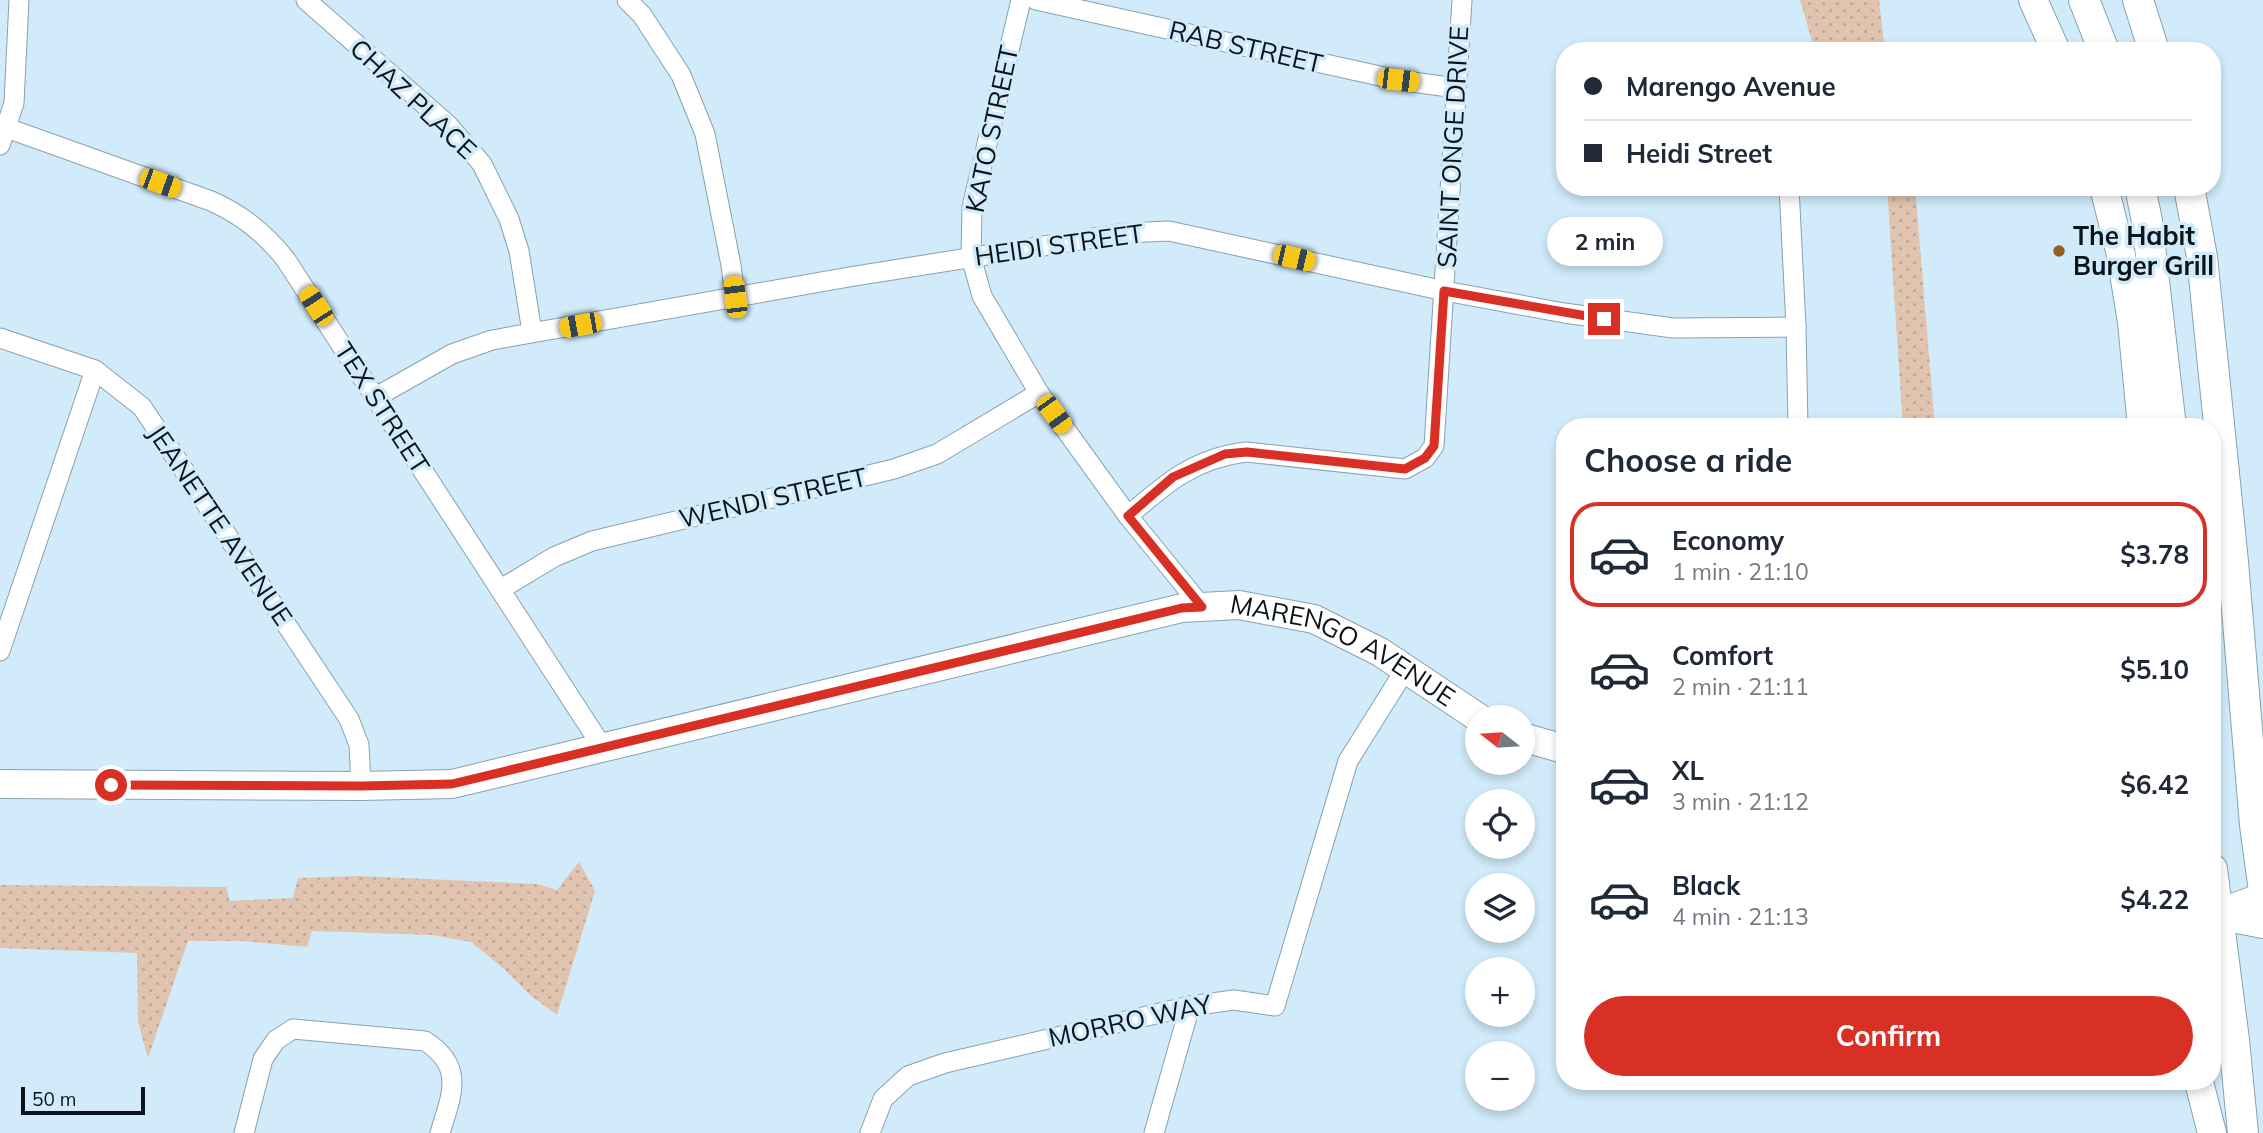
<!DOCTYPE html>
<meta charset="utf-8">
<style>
:root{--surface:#fff;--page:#f6f6f7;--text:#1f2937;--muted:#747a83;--line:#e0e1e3;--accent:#d93025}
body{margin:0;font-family:Mulish,sans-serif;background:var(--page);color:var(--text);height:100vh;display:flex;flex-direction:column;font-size:26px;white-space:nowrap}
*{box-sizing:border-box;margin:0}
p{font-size:23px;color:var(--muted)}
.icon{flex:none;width:38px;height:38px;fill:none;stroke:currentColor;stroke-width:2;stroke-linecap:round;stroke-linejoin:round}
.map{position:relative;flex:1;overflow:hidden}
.panel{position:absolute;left:1556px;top:418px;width:665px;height:672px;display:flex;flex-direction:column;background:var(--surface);border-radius:28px;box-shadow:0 4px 10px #0003}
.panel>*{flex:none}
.guide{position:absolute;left:1556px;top:42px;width:665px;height:154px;border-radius:28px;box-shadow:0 4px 10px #0003;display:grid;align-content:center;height:154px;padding:0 28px;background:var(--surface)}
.needle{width:46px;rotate:287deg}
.controls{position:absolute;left:1465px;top:705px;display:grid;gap:14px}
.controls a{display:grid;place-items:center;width:70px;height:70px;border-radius:50%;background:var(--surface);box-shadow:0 4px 10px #0003;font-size:35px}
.scale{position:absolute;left:21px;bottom:18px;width:124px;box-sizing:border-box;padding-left:7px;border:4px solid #0b1419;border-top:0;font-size:19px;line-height:24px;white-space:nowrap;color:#0b1419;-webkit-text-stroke:5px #d1ebfa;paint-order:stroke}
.end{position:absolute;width:32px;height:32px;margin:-16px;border:9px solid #d93025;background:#fff;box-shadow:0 0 0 4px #fff}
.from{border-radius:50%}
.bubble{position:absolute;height:49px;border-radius:24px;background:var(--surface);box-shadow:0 4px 10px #0003;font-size:23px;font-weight:700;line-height:49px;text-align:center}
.car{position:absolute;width:21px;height:42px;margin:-21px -10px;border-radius:9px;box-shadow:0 0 5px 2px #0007;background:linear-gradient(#f5c518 24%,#345 0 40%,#f5c518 0 76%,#345 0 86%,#f5c518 0)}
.guide b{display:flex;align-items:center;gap:24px;height:66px;font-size:26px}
.guide b+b{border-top:2px solid var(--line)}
.guide i{width:18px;height:18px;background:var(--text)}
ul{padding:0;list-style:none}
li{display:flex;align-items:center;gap:21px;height:105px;margin:0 14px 10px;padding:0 14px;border:4px solid transparent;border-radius:28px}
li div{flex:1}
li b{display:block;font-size:26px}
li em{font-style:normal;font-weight:700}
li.selected{border-color:var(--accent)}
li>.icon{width:63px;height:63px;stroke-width:1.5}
h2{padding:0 28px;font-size:32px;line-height:84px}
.action{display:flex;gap:14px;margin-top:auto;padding:14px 28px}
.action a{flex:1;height:80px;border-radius:42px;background:var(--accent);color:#fff;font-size:28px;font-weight:700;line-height:80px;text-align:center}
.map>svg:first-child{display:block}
.grass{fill:url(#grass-dots)}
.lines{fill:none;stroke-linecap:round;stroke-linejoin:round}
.street-casing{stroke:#89a1af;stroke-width:21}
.secondary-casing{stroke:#89a1af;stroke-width:30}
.primary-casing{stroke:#89a1af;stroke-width:32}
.street{stroke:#fff;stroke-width:19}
.secondary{stroke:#fff;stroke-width:28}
.primary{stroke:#fff;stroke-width:30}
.route{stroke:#d93025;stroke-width:9}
.poi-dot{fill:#9b5c23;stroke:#d1ebfa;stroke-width:2.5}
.labels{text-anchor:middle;stroke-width:7;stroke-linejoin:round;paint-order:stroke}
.street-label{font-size:26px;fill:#0b1419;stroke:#d1ebfa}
.poi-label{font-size:26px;font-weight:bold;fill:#0b1419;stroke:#d1ebfa;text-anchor:start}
</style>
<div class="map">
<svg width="2263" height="1133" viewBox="0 0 2263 1133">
<defs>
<pattern id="grass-dots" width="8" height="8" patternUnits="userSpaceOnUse" patternTransform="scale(1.75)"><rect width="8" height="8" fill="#e0c4af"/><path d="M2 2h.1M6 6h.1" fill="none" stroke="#bfa896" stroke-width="1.8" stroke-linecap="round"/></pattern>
</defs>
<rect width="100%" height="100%" fill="#d1ebfa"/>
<!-- grass -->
<g class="grass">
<polygon points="1800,0 1879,0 1885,51 1815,51"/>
<polygon points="1887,187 1915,187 1935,427 1903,427"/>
<polygon points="579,862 595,891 557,1015 530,995 504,969 471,942 432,935 312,931 307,947 243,941 188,941 148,1058 138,1022 137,953 0,948 0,885 226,887 230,901 293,898 298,878 359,876 537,884 557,890"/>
</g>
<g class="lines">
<!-- street casing -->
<g class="street-casing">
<g id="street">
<polyline points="306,0 448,125 482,164 509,219 519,251 532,332"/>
<polyline points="627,0 642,15 681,75 705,134 731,265 735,297"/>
<polyline points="1021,0 972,207 971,257 982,296 1039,393 1128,516 1202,607"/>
<polyline points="1036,0 1398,80 1456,88"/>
<path d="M 7,128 L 211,201 C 241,214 265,233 286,260 L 603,748"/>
<polyline points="0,145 14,103 19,0"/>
<polyline points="1789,187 1796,327 1798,427"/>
<polyline points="0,338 95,370 142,407 349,719 359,745 361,786"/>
<polyline points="376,397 452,354 492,340 849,277 1125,233 1169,231 1445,291 1564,313 1673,328 1796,327"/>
<path d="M 1128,516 C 1166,483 1195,458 1246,452 L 1405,469 L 1425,458 L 1434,446 L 1462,0"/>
<polyline points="501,589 554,557 592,541 894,469 937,454 1039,393"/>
<polyline points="0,651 95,370"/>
<path d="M 244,1133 L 263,1059 L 276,1040 L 293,1029 L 425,1041 C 466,1067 451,1096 440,1133"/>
<polyline points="870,1133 883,1099 908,1076 945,1063 1190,1006 1234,1000 1275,1006 1348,761 1405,670"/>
<polyline points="1154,1133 1190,1006"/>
</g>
</g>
<!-- secondary casing -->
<g class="secondary-casing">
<g id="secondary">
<polyline points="2033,0 2056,51"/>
<polyline points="2104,187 2121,255 2132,322 2142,427"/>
<polyline points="1522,737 1564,749"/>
<path id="s1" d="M 0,784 L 361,786 L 452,784 L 1182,608 L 1239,605 L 1314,619 L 1380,652 L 1479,718"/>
<polyline points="2212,914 2263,924"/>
<polyline points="2216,914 2263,897"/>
<polyline points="2199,1082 2212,1133"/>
</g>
</g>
<!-- primary casing -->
<g class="primary-casing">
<g id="primary">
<polyline points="2084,0 2104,51"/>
<polyline points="2138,0 2154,51"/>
<polyline points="2140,187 2147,221 2171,427"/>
<polyline points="2189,187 2202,257 2233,562 2255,825 2263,884"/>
<polyline points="2212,869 2234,1040 2243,1133"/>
</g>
</g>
<!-- street -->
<use href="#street" class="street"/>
<!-- secondary -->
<use href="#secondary" class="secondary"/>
<!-- primary -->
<use href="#primary" class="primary"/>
</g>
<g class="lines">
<!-- route -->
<polyline class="route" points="111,785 361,786 452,784 1182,608 1202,607 1128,516 1173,477 1225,454 1247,452 1405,469 1425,458 1434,446 1444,291 1604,319"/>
</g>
<!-- markers -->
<circle class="poi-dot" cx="2059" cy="251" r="7"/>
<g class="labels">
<!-- street labels -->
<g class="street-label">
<text transform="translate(1246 47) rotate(13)" y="9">RAB STREET</text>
<text transform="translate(413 99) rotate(43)" y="9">CHAZ PLACE</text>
<text transform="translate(992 129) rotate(-78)" y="9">KATO STREET</text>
<text transform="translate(1453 147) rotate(-87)" y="9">SAINT ONGE DRIVE</text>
<text transform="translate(1059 245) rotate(-8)" y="9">HEIDI STREET</text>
<text transform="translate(382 408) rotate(57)" y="9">TEX STREET</text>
<text transform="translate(773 498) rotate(-13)" y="9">WENDI STREET</text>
<text transform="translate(220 525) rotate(56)" y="9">JEANETTE AVENUE</text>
<text dy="9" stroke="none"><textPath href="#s1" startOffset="1374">MARENGO AVENUE</textPath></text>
<text transform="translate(1130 1021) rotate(-12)" y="9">MORRO WAY</text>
</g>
<!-- poi labels -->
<g class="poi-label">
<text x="2073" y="245">The Habit<tspan x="2073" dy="30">Burger Grill</tspan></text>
</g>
</g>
</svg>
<div class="controls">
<a><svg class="needle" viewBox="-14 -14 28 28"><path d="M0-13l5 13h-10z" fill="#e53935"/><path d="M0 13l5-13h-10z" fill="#747a83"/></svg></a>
<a><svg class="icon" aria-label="locate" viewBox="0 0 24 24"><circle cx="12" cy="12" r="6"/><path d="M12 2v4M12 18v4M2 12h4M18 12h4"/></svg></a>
<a><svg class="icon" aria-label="layers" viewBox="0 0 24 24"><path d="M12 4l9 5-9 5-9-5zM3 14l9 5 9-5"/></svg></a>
<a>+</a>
<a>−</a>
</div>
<div class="scale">50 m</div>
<i class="end from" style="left:111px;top:785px"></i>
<i class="end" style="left:1604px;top:319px"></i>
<div class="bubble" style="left:1547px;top:217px;width:116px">2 min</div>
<i class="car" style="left:1398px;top:80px;rotate:97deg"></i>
<i class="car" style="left:160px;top:183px;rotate:110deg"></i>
<i class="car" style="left:1294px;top:258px;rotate:103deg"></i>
<i class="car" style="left:735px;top:297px;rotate:353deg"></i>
<i class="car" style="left:316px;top:306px;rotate:327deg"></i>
<i class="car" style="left:580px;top:325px;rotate:260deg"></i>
<i class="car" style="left:1054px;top:414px;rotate:144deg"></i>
<div class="guide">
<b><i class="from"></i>Marengo Avenue</b>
<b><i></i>Heidi Street</b>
</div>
<section class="panel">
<h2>Choose a ride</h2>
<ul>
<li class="selected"><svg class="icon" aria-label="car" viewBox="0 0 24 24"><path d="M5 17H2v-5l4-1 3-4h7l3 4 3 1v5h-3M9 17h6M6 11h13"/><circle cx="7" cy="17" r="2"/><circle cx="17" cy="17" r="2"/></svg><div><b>Economy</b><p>1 min · 21:10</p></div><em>$3.78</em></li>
<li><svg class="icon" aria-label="car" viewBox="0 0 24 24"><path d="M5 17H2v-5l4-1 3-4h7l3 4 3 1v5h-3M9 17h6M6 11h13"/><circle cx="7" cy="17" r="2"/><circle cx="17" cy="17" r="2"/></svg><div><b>Comfort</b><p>2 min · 21:11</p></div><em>$5.10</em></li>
<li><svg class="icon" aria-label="car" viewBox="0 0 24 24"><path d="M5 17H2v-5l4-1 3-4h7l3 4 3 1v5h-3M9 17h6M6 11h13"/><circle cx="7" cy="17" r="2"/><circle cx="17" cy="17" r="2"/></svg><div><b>XL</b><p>3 min · 21:12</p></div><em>$6.42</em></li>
<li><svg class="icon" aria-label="car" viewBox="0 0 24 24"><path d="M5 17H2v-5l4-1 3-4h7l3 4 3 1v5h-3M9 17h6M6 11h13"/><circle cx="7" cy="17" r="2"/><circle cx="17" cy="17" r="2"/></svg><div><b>Black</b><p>4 min · 21:13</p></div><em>$4.22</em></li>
</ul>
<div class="action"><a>Confirm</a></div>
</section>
</div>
